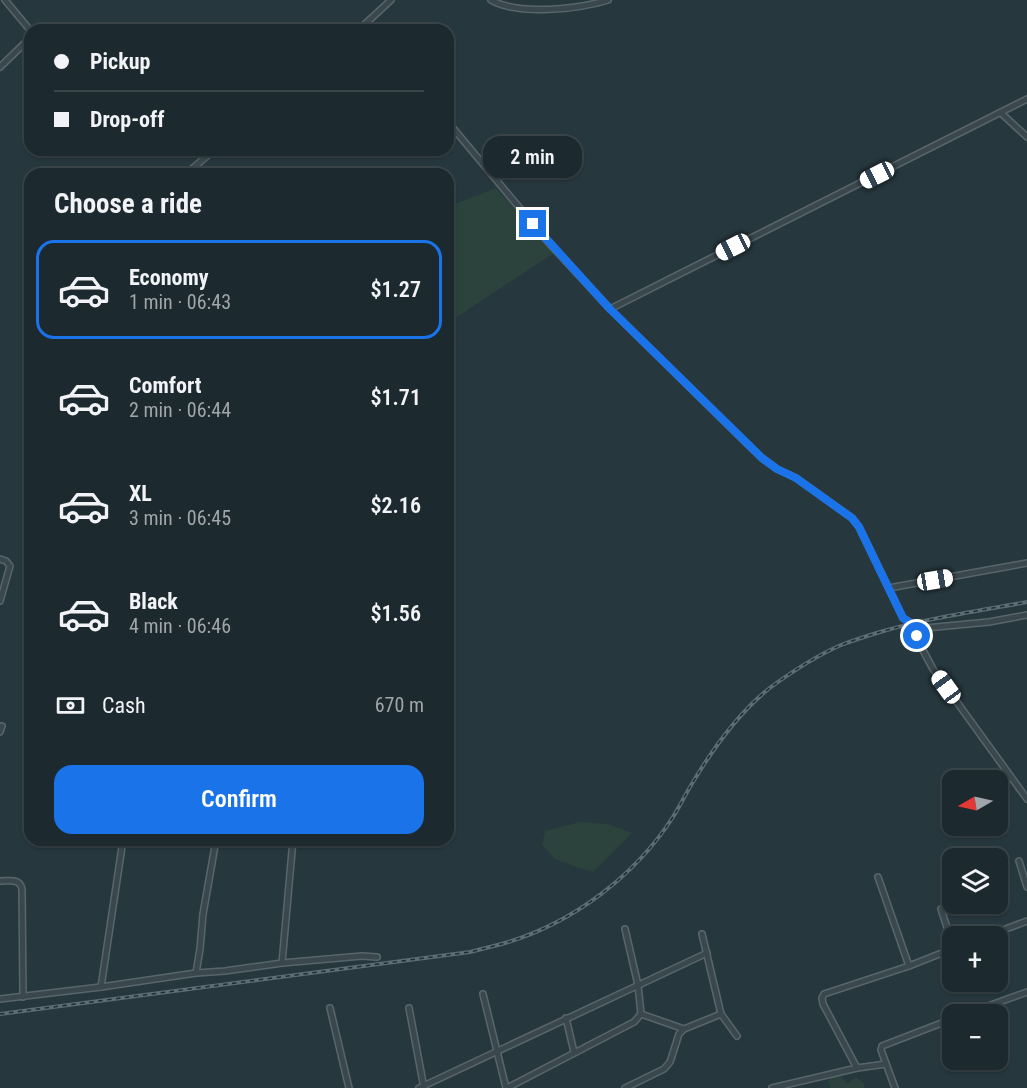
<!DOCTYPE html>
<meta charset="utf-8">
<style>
:root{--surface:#1c292e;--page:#29353a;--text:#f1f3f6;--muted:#a0a6aa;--line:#3a454a;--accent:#1a73e8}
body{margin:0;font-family:"Roboto Condensed",sans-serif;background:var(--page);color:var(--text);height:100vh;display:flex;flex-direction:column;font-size:22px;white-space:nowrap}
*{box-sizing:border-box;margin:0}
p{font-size:20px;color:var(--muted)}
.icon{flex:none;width:33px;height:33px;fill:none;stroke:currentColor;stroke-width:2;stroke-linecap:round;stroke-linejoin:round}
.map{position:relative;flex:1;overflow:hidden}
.details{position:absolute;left:24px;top:168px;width:430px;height:678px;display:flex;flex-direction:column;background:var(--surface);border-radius:18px;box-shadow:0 2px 4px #0004,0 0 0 2px var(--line)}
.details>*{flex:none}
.banner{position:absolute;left:24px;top:24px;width:430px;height:132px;border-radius:18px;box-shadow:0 2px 4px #0004,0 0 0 2px var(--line);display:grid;align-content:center;height:132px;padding:0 30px;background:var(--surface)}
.needle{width:39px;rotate:261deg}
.buttons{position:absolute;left:942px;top:770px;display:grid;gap:12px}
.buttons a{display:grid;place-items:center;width:66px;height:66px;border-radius:12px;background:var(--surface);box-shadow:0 2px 4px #0004,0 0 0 2px var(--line);font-size:30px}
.end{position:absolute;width:27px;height:27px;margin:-14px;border:8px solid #1a73e8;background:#fff;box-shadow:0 0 0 3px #fff}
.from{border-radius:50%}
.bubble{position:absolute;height:42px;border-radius:18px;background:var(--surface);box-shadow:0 2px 4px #0004,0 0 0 2px var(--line);font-size:20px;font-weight:600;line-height:42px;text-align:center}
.car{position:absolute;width:18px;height:36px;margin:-18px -9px;border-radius:8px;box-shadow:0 0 4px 2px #0007;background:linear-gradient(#fff 24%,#345 0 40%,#fff 0 76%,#345 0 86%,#fff 0)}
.banner b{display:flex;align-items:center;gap:21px;height:57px;font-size:22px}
.banner b+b{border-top:2px solid var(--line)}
.banner i{width:15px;height:15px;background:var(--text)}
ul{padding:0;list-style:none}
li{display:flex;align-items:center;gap:18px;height:99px;margin:0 12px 9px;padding:0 18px;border:3px solid transparent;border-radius:18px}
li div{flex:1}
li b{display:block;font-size:22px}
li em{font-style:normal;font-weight:600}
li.active{border-color:var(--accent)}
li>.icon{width:54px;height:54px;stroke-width:1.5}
h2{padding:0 30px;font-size:27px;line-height:72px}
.pay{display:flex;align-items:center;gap:15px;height:66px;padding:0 30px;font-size:22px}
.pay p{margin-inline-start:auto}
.action{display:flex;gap:12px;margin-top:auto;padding:12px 30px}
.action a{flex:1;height:69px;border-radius:18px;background:var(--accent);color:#fff;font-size:24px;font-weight:600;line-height:69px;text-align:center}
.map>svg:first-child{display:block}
.green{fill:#2b433c}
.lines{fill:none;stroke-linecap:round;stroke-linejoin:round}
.minor-casing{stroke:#58666b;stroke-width:8}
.minor{stroke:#3a484e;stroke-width:5}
.rail-casing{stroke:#5c6e74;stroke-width:4}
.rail{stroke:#1f2d33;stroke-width:1.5;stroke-dasharray:4.5;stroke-linecap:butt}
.route{stroke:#1a73e8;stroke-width:8}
</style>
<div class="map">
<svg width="1027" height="1088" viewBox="0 0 1027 1088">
<rect width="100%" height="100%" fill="#26373d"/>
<!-- green -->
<g class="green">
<polygon points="496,188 554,253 449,322 449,206"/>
<polygon points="580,822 608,824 632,833 593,872 579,868 555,859 542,845 545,831"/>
<polygon points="839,1074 847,1084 856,1077 864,1083 864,1088 831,1088 828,1081 830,1077"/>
</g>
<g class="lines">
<!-- minor casing -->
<g class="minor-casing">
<g id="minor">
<polyline points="5,0 30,30"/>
<path d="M 491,0 C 519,16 579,9 608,0"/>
<polyline points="369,30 364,25 391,0"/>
<polyline points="0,67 30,38"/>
<polyline points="1001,113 1027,137"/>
<polyline points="448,122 548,242 610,309 737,434 762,458 777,469 796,478 852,518 859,527 903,618 911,623 915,629 917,639 933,669 1027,799"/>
<polyline points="186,174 214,150"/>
<polyline points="610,309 1027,99"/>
<polyline points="0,559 6,561 10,566 0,601"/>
<polyline points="889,588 1027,563"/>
<polyline points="915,629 989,622 1027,615"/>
<polyline points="0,732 2,726"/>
<polyline points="1019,861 1027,887"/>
<polyline points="878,877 909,966"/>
<path d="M 0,881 C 9,881 20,878 22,889 L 23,997"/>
<polyline points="941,909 952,943"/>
<polyline points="702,934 721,1014 737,1036"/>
<polyline points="987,936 1027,921"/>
<polyline points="282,963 293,840"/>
<polyline points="196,973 200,949 203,914 216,840"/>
<polyline points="101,987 123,840"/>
<polyline points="483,994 506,1088"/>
<polyline points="0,999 101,987 196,973 225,971 282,963 362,956 377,957"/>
<polyline points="330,1008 349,1088"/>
<polyline points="409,1008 424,1088"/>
<polyline points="641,1014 684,1029"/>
<polyline points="966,1014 1027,992"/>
<polyline points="566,1018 574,1052"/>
<polyline points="857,1068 823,1004 822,998 824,994 909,966 952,949"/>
<polyline points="419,1088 707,953"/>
<polyline points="507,1088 634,1022 641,1014 638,985 625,929"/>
<polyline points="625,1088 664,1069 670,1062 679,1034 684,1029 721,1014"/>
<polyline points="772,1088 857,1068 886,1064"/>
<polyline points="895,1088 881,1050 882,1046 952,1019"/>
</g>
</g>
<!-- minor -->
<use href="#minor" class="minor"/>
<!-- rail casing -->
<g class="rail-casing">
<path id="rail" d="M 0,1014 L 470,952 C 482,949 494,946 505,943 C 573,923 635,876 673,817 C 680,806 686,793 693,782 C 714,747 739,712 771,687 C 793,671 816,656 841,645 C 854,640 867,636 880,632 C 928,618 978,611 1027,602"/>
</g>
<!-- rail -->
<use href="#rail" class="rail"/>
</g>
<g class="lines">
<!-- route -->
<path class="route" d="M 533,224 L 610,309 L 762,458 L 777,469 L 796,478 L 852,518 L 859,527 L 903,618 C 911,623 915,627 917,636"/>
</g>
</svg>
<div class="buttons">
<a><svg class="needle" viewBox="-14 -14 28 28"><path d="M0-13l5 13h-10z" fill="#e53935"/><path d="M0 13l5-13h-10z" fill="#a0a6aa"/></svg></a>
<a><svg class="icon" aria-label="layers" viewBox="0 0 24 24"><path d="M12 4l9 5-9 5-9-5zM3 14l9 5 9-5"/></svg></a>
<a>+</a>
<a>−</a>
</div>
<i class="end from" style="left:917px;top:636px"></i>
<i class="end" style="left:533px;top:224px"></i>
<div class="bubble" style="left:483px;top:136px;width:99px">2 min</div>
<i class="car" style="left:877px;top:175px;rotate:243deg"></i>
<i class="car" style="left:733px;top:247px;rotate:243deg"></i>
<i class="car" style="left:935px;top:580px;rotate:80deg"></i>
<i class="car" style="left:946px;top:687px;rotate:324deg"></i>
<div class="banner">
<b><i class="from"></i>Pickup</b>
<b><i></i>Drop-off</b>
</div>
<section class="details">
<h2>Choose a ride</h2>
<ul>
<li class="active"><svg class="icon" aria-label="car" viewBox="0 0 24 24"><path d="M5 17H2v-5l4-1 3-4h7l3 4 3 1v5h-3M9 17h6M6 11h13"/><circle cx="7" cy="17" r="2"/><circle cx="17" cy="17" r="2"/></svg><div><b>Economy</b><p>1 min · 06:43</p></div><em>$1.27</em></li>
<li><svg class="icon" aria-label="car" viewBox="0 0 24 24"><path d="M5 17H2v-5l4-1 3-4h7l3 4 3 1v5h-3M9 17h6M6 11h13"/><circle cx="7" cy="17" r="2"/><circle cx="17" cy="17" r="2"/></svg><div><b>Comfort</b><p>2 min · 06:44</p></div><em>$1.71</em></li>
<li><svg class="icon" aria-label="car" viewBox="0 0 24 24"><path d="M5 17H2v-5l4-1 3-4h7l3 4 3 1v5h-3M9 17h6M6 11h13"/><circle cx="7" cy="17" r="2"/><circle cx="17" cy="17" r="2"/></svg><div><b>XL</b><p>3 min · 06:45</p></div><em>$2.16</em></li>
<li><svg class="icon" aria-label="car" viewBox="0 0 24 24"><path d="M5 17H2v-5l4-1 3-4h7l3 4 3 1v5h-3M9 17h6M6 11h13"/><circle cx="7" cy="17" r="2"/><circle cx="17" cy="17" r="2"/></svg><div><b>Black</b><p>4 min · 06:46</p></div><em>$1.56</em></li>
</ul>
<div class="pay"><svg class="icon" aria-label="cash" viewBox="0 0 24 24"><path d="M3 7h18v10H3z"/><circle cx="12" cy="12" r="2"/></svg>Cash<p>670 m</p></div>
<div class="action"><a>Confirm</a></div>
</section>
</div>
